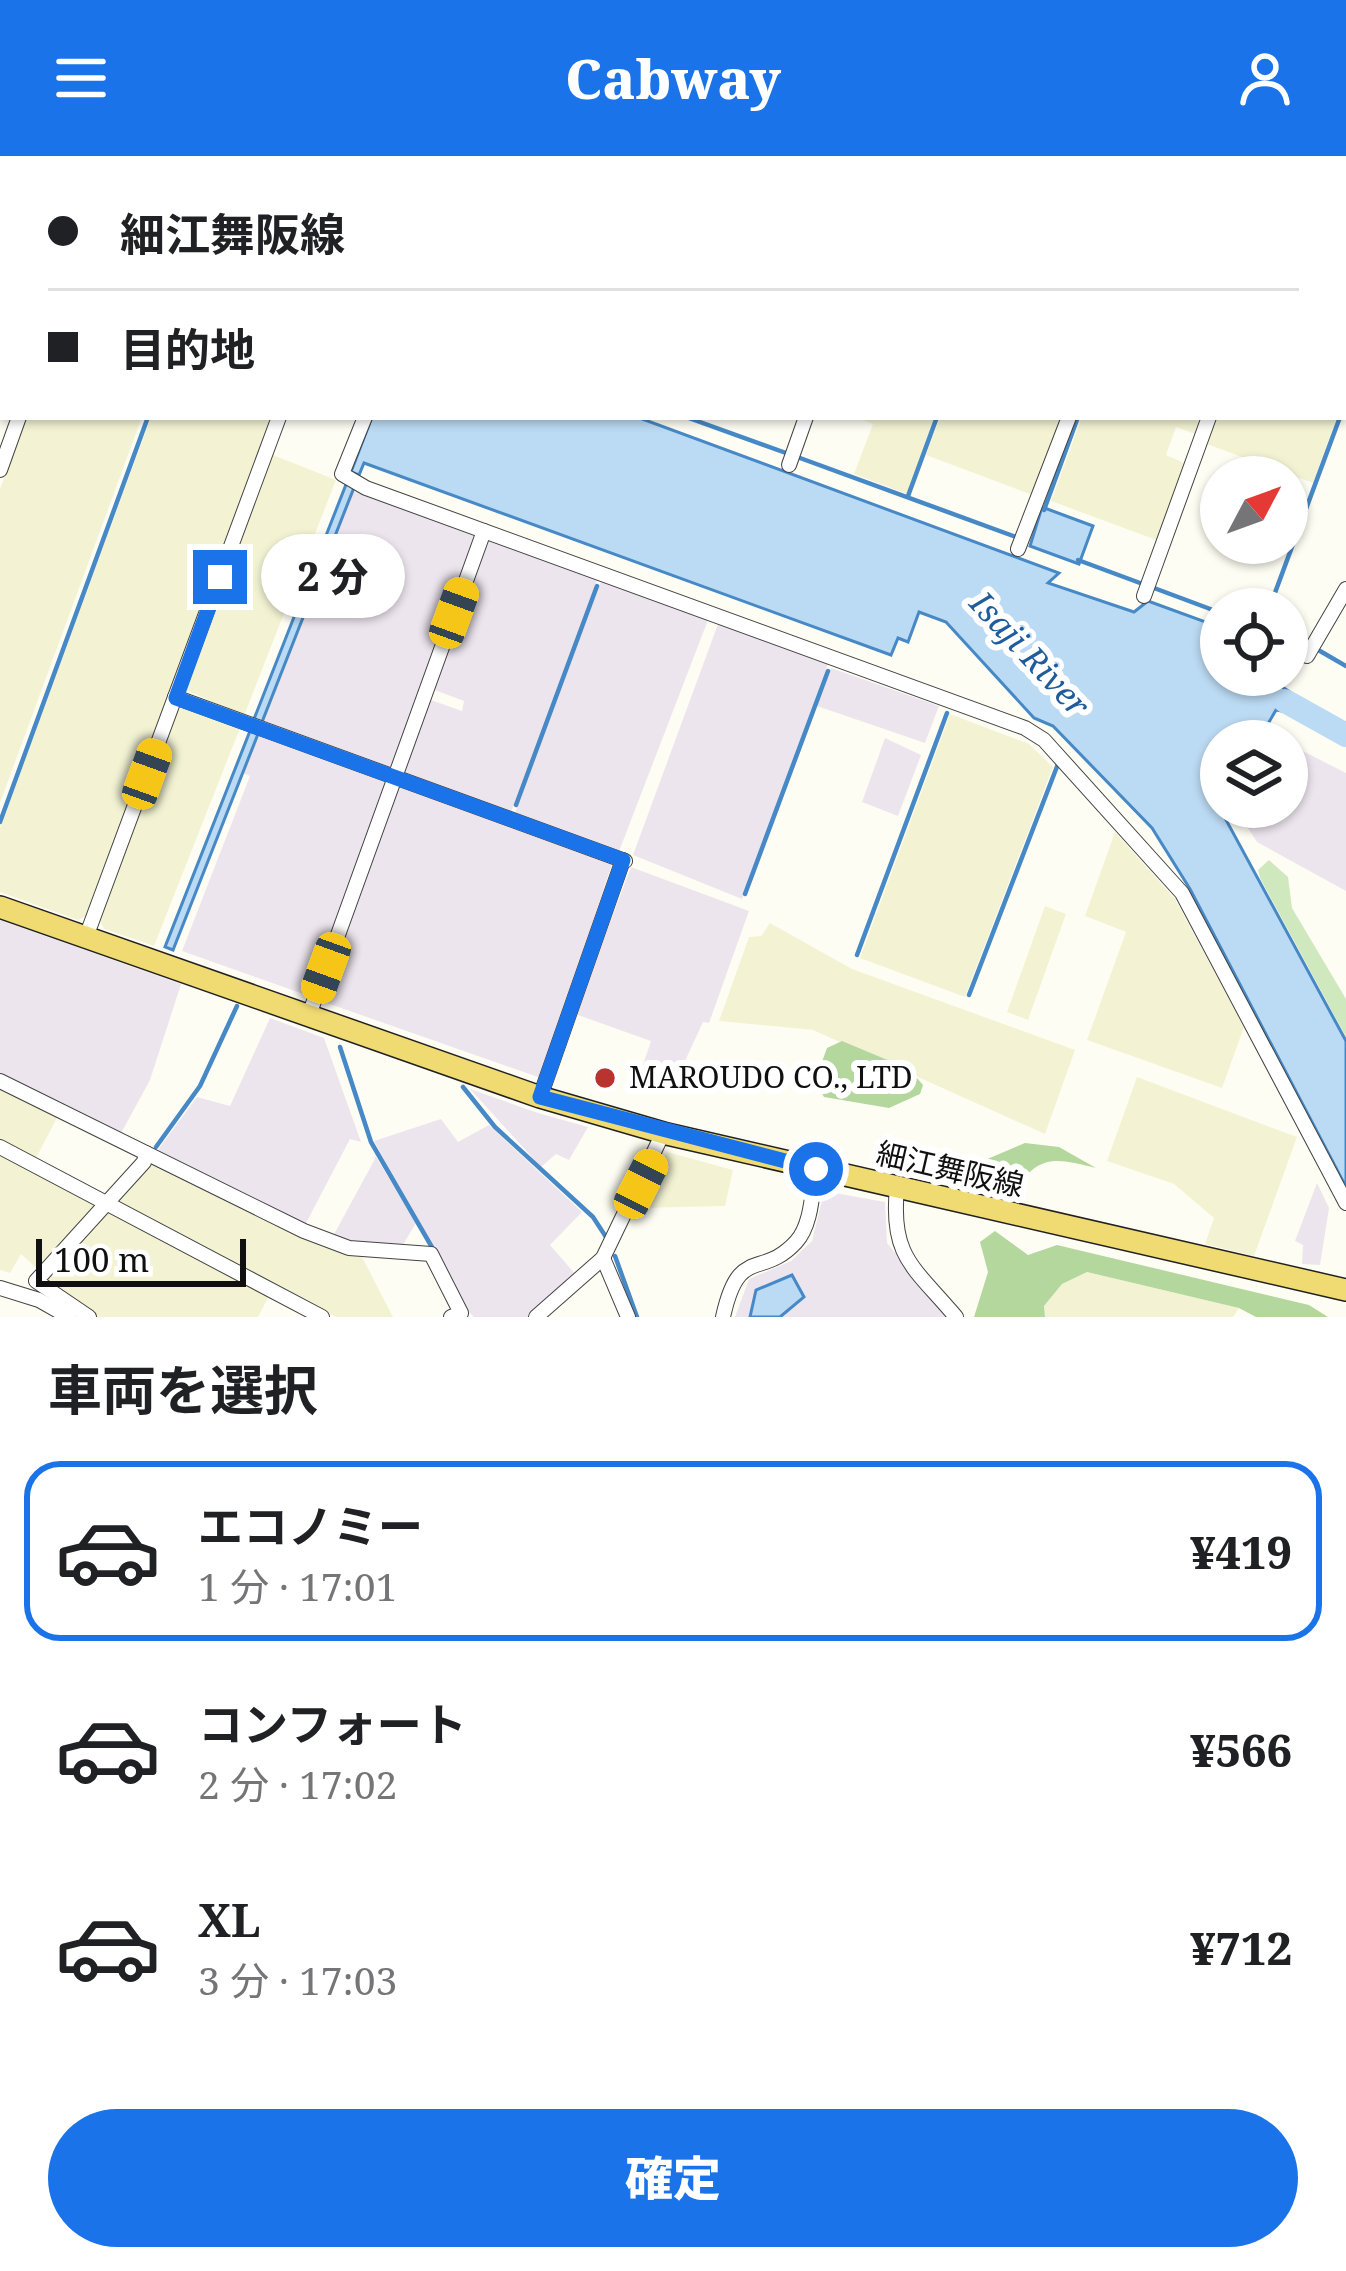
<!DOCTYPE html>
<html lang="ja">
<meta charset="utf-8">
<style>
:root{--surface:#fff;--page:#f2f2f2;--text:#202124;--muted:#757577;--line:#e0e0e0;--accent:#1a73e8}
body{margin:0;font-family:"Noto Serif","Noto Sans JP",serif;background:var(--page);color:var(--text);height:100vh;display:flex;flex-direction:column;font-size:45px;white-space:nowrap}
*{box-sizing:border-box;margin:0}
p{font-size:39px;color:var(--muted)}
.icon{flex:none;width:66px;height:66px;fill:none;stroke:currentColor;stroke-width:2;stroke-linecap:round;stroke-linejoin:round}
.map{position:relative;height:1161px;overflow:hidden}
.side{display:flex;flex-direction:column;background:var(--surface);flex:1}
.side>*{flex:none}
.top-card{position:absolute;left:0px;top:0px;width:1347px;height:264px;box-shadow:0 3px 9px #0004;display:grid;align-content:center;height:264px;padding:0 48px;background:var(--surface)}
.needle{width:78px;rotate:49deg}
.controls{position:absolute;left:1200px;top:300px;display:grid;gap:24px}
.controls a{display:grid;place-items:center;width:108px;height:108px;border-radius:50%;background:var(--surface);box-shadow:0 3px 9px #0004;font-size:60px}
.scale{position:absolute;left:36px;bottom:30px;width:210px;box-sizing:border-box;padding-left:12px;border:6px solid #101010;border-top:0;font-size:33px;line-height:42px;white-space:nowrap;color:#101010;-webkit-text-stroke:9px #fff;paint-order:stroke}
.end{position:absolute;width:54px;height:54px;margin:-27px;border:15px solid #1a73e8;background:#fff;box-shadow:0 0 0 6px #fff}
.from{border-radius:50%}
.bubble{position:absolute;height:84px;border-radius:42px;background:var(--surface);box-shadow:0 3px 9px #0004;font-size:39px;font-weight:800;line-height:84px;text-align:center}
.car{position:absolute;width:36px;height:72px;margin:-36px -18px;border-radius:15px;box-shadow:0 0 9px 3px #0007;background:linear-gradient(#f5c518 24%,#345 0 40%,#f5c518 0 76%,#345 0 86%,#f5c518 0)}
.top-card b{display:flex;align-items:center;gap:42px;height:114px;font-size:45px}
.top-card b+b{border-top:3px solid var(--line)}
.top-card i{width:30px;height:30px;background:var(--text)}
ul{padding:0;list-style:none}
li{display:flex;align-items:center;gap:36px;height:180px;margin:0 24px 18px;padding:0 24px;border:6px solid transparent;border-radius:36px}
li div{flex:1}
li b{display:block;font-size:45px}
li em{font-style:normal;font-weight:800}
li.active{border-color:var(--accent)}
li>.icon{width:108px;height:108px;stroke-width:1.5}
h2{padding:0 48px;font-size:54px;line-height:144px}
.action{display:flex;gap:24px;margin-top:auto;padding:24px 48px}
.action a{flex:1;height:138px;border-radius:72px;background:var(--accent);color:#fff;font-size:48px;font-weight:800;line-height:138px;text-align:center}
header{display:flex;justify-content:space-between;align-items:center;height:156px;padding:0 48px;background:var(--accent);color:#fff;font-size:54px;font-weight:800}
.map>svg:first-child{display:block}
.industrial{fill:#ede5ee}
.farmland{fill:#f3f3d4}
.green{fill:#d0e8be}
.forest{fill:#b4d79e}
.water{fill:#bbdaf3;stroke:#4689c6;stroke-width:3}
.lines{fill:none;stroke-linecap:round;stroke-linejoin:round}
.stream{stroke:#4689c6;stroke-width:4.5}
.river{stroke:#bbdaf3;stroke-width:24}
.street-casing{stroke:#434343;stroke-width:16}
.secondary-casing{stroke:#323232;stroke-width:21}
.primary-casing{stroke:#212121;stroke-width:24}
.street{stroke:#fff;stroke-width:14}
.secondary{stroke:#faf8b3;stroke-width:18}
.primary{stroke:#f0db72;stroke-width:21}
.route{stroke:#1a73e8;stroke-width:15}
.poi-dot{fill:#b9332f;stroke:#fff;stroke-width:4.5}
.labels{text-anchor:middle;stroke-width:12;stroke-linejoin:round;paint-order:stroke}
.poi-label{font-size:30px;fill:#101010;stroke:#fff;text-anchor:start}
.street-label{font-size:30px;fill:#101010;stroke:#fff}
.water-label{font-size:33px;font-style:italic;fill:#1f5c9b;stroke:#fff}
</style>
<header><svg class="icon" aria-label="menu" viewBox="0 0 24 24"><path d="M4 6h16M4 12h16M4 18h16"/></svg>Cabway<svg class="icon" aria-label="person" viewBox="0 0 24 24"><circle cx="12" cy="8" r="4"/><path d="M4 21q1-7 8-7t8 7"/></svg></header>
<div class="map">
<svg width="1346" height="1161" viewBox="0 0 1346 1161">
<rect width="100%" height="100%" fill="#fefdf3"/>
<!-- industrial -->
<g class="industrial">
<polygon points="353,335 478,380 389,615 261,568"/>
<polygon points="489,384 597,424 510,659 401,619 428,543 462,555 464,545 432,533"/>
<polygon points="601,425 708,464 618,698 514,660"/>
<polygon points="718,468 828,508 742,743 633,699"/>
<polygon points="831,512 939,550 925,587 817,550"/>
<polygon points="258,576 388,623 309,840 182,795 250,620 242,617"/>
<polygon points="885,582 921,599 898,660 862,646"/>
<polygon points="1287,587 1346,617 1346,735 1257,686 1240,660 1245,651 1287,651"/>
<polygon points="400,627 613,705 541,922 321,845"/>
<polygon points="631,711 749,755 709,867 703,866 671,935 638,924 651,885 575,858"/>
<polygon points="0,764 181,828 150,924 120,979 0,920"/>
<polygon points="270,862 324,882 361,986 350,983 304,1071 157,995 197,941 230,950"/>
<polygon points="470,933 538,957 588,971 569,1004 556,998 541,1011"/>
<polygon points="441,963 458,986 489,969 582,1056 550,1089 576,1119 528,1161 474,1161 468,1155 374,985"/>
<polygon points="376,1001 416,1067 401,1092 332,1082"/>
<polygon points="1317,1027 1329,1052 1320,1109 1302,1108 1303,1089 1295,1085"/>
<polygon points="829,1036 885,1046 887,1087 947,1161 735,1161 749,1123 791,1105 812,1085 823,1040"/>
</g>
<!-- farmland -->
<g class="farmland">
<polygon points="26,261 142,261 0,647 0,333"/>
<polygon points="151,261 271,261 87,760 78,764 0,736 0,672"/>
<polygon points="856,261 935,261 907,338 854,318 873,268"/>
<polygon points="940,261 1064,261 1035,340 926,299"/>
<polygon points="1082,261 1187,261 1203,267 1198,279 1176,271 1166,299 1187,308 1159,385 1051,345"/>
<polygon points="1214,261 1337,261 1313,327 1204,287"/>
<polygon points="273,299 336,324 244,560 186,534"/>
<polygon points="184,551 240,572 154,790 104,773 100,765 178,554"/>
<polygon points="950,558 1029,588 1053,611 965,841 860,802"/>
<polygon points="1115,676 1175,743 1244,871 1222,932 1087,884 1126,776 1085,760"/>
<polygon points="1045,750 1066,758 1028,864 1007,856"/>
<polygon points="770,767 852,813 1075,894 1045,978 813,874 719,865 749,781 761,780"/>
<polygon points="1137,921 1297,981 1254,1100 1205,1088 1214,1062 1174,1028 1107,1005"/>
<polygon points="0,930 59,958 36,1002 0,983"/>
<polygon points="667,996 733,1014 725,1050 638,1052"/>
<polygon points="0,998 96,1048 40,1115 21,1098 10,1117 0,1114"/>
<polygon points="153,1003 360,1097 393,1161 336,1161 118,1046"/>
<polygon points="109,1055 269,1140 258,1161 96,1161 45,1126"/>
<polygon points="1087,1116 1239,1152 1233,1161 1045,1161 1044,1150 1062,1128"/>
</g>
<!-- green -->
<polygon class="green" points="1269,704 1288,721 1292,752 1346,843 1346,881 1260,722 1258,714"/>
<!-- forest -->
<g class="forest">
<polygon points="842,885 909,913 923,929 920,938 889,952 824,941 815,925 827,892"/>
<path d="M 1025,987 L 1059,991 L 1096,1012 C 1056,1002 1040,998 1015,1033 C 1000,1041 983,1038 972,1025 L 985,1004 Z"/>
<polygon points="995,1075 1028,1099 1057,1089 1309,1149 1328,1161 1256,1161 1239,1152 1087,1116 1062,1128 1044,1150 1045,1161 974,1161 988,1116 980,1086"/>
</g>
<!-- water -->
<g class="water">
<path d="M 372,261 L 637,261 L 1059,417 L 1048,427 L 1134,456 L 1148,445 L 1214,469 L 1221,519 C 1262,519 1287,524 1311,560 L 1276,554 L 1258,585 L 1221,585 L 1219,651 L 1346,885 L 1346,1031 L 1190,733 L 1152,672 L 1053,570 L 1034,562 L 946,466 L 919,456 L 908,486 L 898,482 L 891,499 L 364,307 L 359,319 L 351,316 Z"/>
<polygon points="347,326 355,329 262,566 254,563"/>
<polygon points="1042,351 1093,370 1079,408 1030,390"/>
<polygon points="250,575 258,578 173,794 165,791"/>
<polygon points="792,1119 804,1141 780,1161 750,1161 756,1134"/>
</g>
<g class="lines">
<!-- stream -->
<g class="stream">
<polyline points="1233,0 1238,3"/>
<polyline points="0,3 3,4"/>
<polyline points="248,3 249,0"/>
<polyline points="509,3 510,0"/>
<polyline points="769,3 770,0"/>
<polyline points="1032,3 1033,0"/>
<polyline points="1173,3 1174,0"/>
<polyline points="0,123 3,124"/>
<polyline points="1344,249 1346,244"/>
<polyline points="686,261 786,297"/>
<polyline points="800,302 1016,381"/>
<polyline points="908,340 937,261"/>
<polyline points="1044,354 1078,261"/>
<polyline points="1078,404 1140,427"/>
<polyline points="1154,432 1221,457"/>
<polyline points="1269,453 1340,261"/>
<polyline points="1287,481 1307,489"/>
<polyline points="1320,495 1346,510"/>
<polyline points="516,649 597,430"/>
<polyline points="0,666 148,261"/>
<polyline points="745,738 828,515"/>
<polyline points="857,799 947,557"/>
<polyline points="969,839 1058,608"/>
<polyline points="340,891 371,986 433,1093"/>
<polyline points="463,931 495,971 593,1061 606,1081"/>
<polyline points="156,991 200,930 237,850"/>
<polyline points="615,1100 637,1161"/>
</g>
<!-- river -->
<polyline class="river" points="1285,545 1346,579"/>
<!-- street casing -->
<g class="street-casing">
<g id="street">
<polyline points="125,3 126,0"/>
<polyline points="374,3 375,0"/>
<polyline points="639,3 640,0"/>
<polyline points="899,3 900,0"/>
<polyline points="1164,3 1165,0"/>
<polyline points="0,114 3,115"/>
<polyline points="365,261 342,318 366,332 1025,572 1044,584 1182,737 1346,1047"/>
<polyline points="789,309 806,261"/>
<polyline points="0,314 19,261"/>
<polyline points="1018,393 1069,261"/>
<polyline points="1144,440 1209,261"/>
<polyline points="1307,500 1346,433"/>
<polyline points="175,541 625,705"/>
<polyline points="86,781 279,261"/>
<polyline points="309,859 484,375"/>
<polyline points="0,925 304,1075 349,1092 431,1098 461,1157 451,1161"/>
<polyline points="540,941 623,704"/>
<polyline points="0,991 322,1161"/>
<path d="M 897,1032 C 890,1101 914,1111 956,1161"/>
<polyline points="603,1102 628,1161"/>
<polyline points="0,1132 39,1144 69,1161"/>
<polyline points="89,1161 36,1125 144,1006 146,997"/>
<polyline points="536,1161 603,1102 663,977"/>
<path d="M 723,1161 C 739,1088 761,1124 796,1086 C 812,1069 812,1035 816,1013"/>
</g>
</g>
<!-- secondary casing -->
<g class="secondary-casing">
<g id="secondary">
<polyline points="1304,0 1308,3"/>
<polyline points="1344,28 1346,30"/>
</g>
</g>
<!-- primary casing -->
<g class="primary-casing">
<polyline id="primary" points="0,751 540,941 667,978 1346,1134"/>
</g>
<!-- street -->
<use href="#street" class="street"/>
<!-- secondary -->
<use href="#secondary" class="secondary"/>
<!-- primary -->
<use href="#primary" class="primary"/>
</g>
<g class="lines">
<!-- route -->
<polyline class="route" points="220,421 176,542 623,704 540,941 816,1013"/>
</g>
<!-- markers -->
<circle class="poi-dot" cx="605" cy="922" r="12"/>
<g class="labels">
<!-- poi labels -->
<g class="poi-label">
<text x="629" y="932">MAROUDO CO., LTD</text>
</g>
<!-- street labels -->
<g class="street-label">
<text transform="translate(950 1014) rotate(13)" y="10">細江舞阪線</text>
</g>
<!-- water labels -->
<g class="water-label">
<text transform="translate(1030 498) rotate(47)" y="12">Isaji River</text>
</g>
</g>
</svg>
<div class="controls">
<a><svg class="needle" viewBox="-14 -14 28 28"><path d="M0-13l5 13h-10z" fill="#e53935"/><path d="M0 13l5-13h-10z" fill="#757577"/></svg></a>
<a><svg class="icon" aria-label="locate" viewBox="0 0 24 24"><circle cx="12" cy="12" r="6"/><path d="M12 2v4M12 18v4M2 12h4M18 12h4"/></svg></a>
<a><svg class="icon" aria-label="layers" viewBox="0 0 24 24"><path d="M12 4l9 5-9 5-9-5zM3 14l9 5 9-5"/></svg></a>
</div>
<div class="scale">100 m</div>
<i class="end from" style="left:816px;top:1013px"></i>
<i class="end" style="left:220px;top:421px"></i>
<div class="bubble" style="left:261px;top:378px;width:144px">2 分</div>
<i class="car" style="left:454px;top:457px;rotate:20deg"></i>
<i class="car" style="left:147px;top:618px;rotate:20deg"></i>
<i class="car" style="left:326px;top:812px;rotate:200deg"></i>
<i class="car" style="left:641px;top:1028px;rotate:27deg"></i>
<div class="top-card">
<b><i class="from"></i>細江舞阪線</b>
<b><i></i>目的地</b>
</div>
</div>
<section class="side">
<h2>車両を選択</h2>
<ul>
<li class="active"><svg class="icon" aria-label="car" viewBox="0 0 24 24"><path d="M5 17H2v-5l4-1 3-4h7l3 4 3 1v5h-3M9 17h6M6 11h13"/><circle cx="7" cy="17" r="2"/><circle cx="17" cy="17" r="2"/></svg><div><b>エコノミー</b><p>1 分 · 17:01</p></div><em>¥419</em></li>
<li><svg class="icon" aria-label="car" viewBox="0 0 24 24"><path d="M5 17H2v-5l4-1 3-4h7l3 4 3 1v5h-3M9 17h6M6 11h13"/><circle cx="7" cy="17" r="2"/><circle cx="17" cy="17" r="2"/></svg><div><b>コンフォート</b><p>2 分 · 17:02</p></div><em>¥566</em></li>
<li><svg class="icon" aria-label="car" viewBox="0 0 24 24"><path d="M5 17H2v-5l4-1 3-4h7l3 4 3 1v5h-3M9 17h6M6 11h13"/><circle cx="7" cy="17" r="2"/><circle cx="17" cy="17" r="2"/></svg><div><b>XL</b><p>3 分 · 17:03</p></div><em>¥712</em></li>
</ul>
<div class="action"><a>確定</a></div>
</section>
